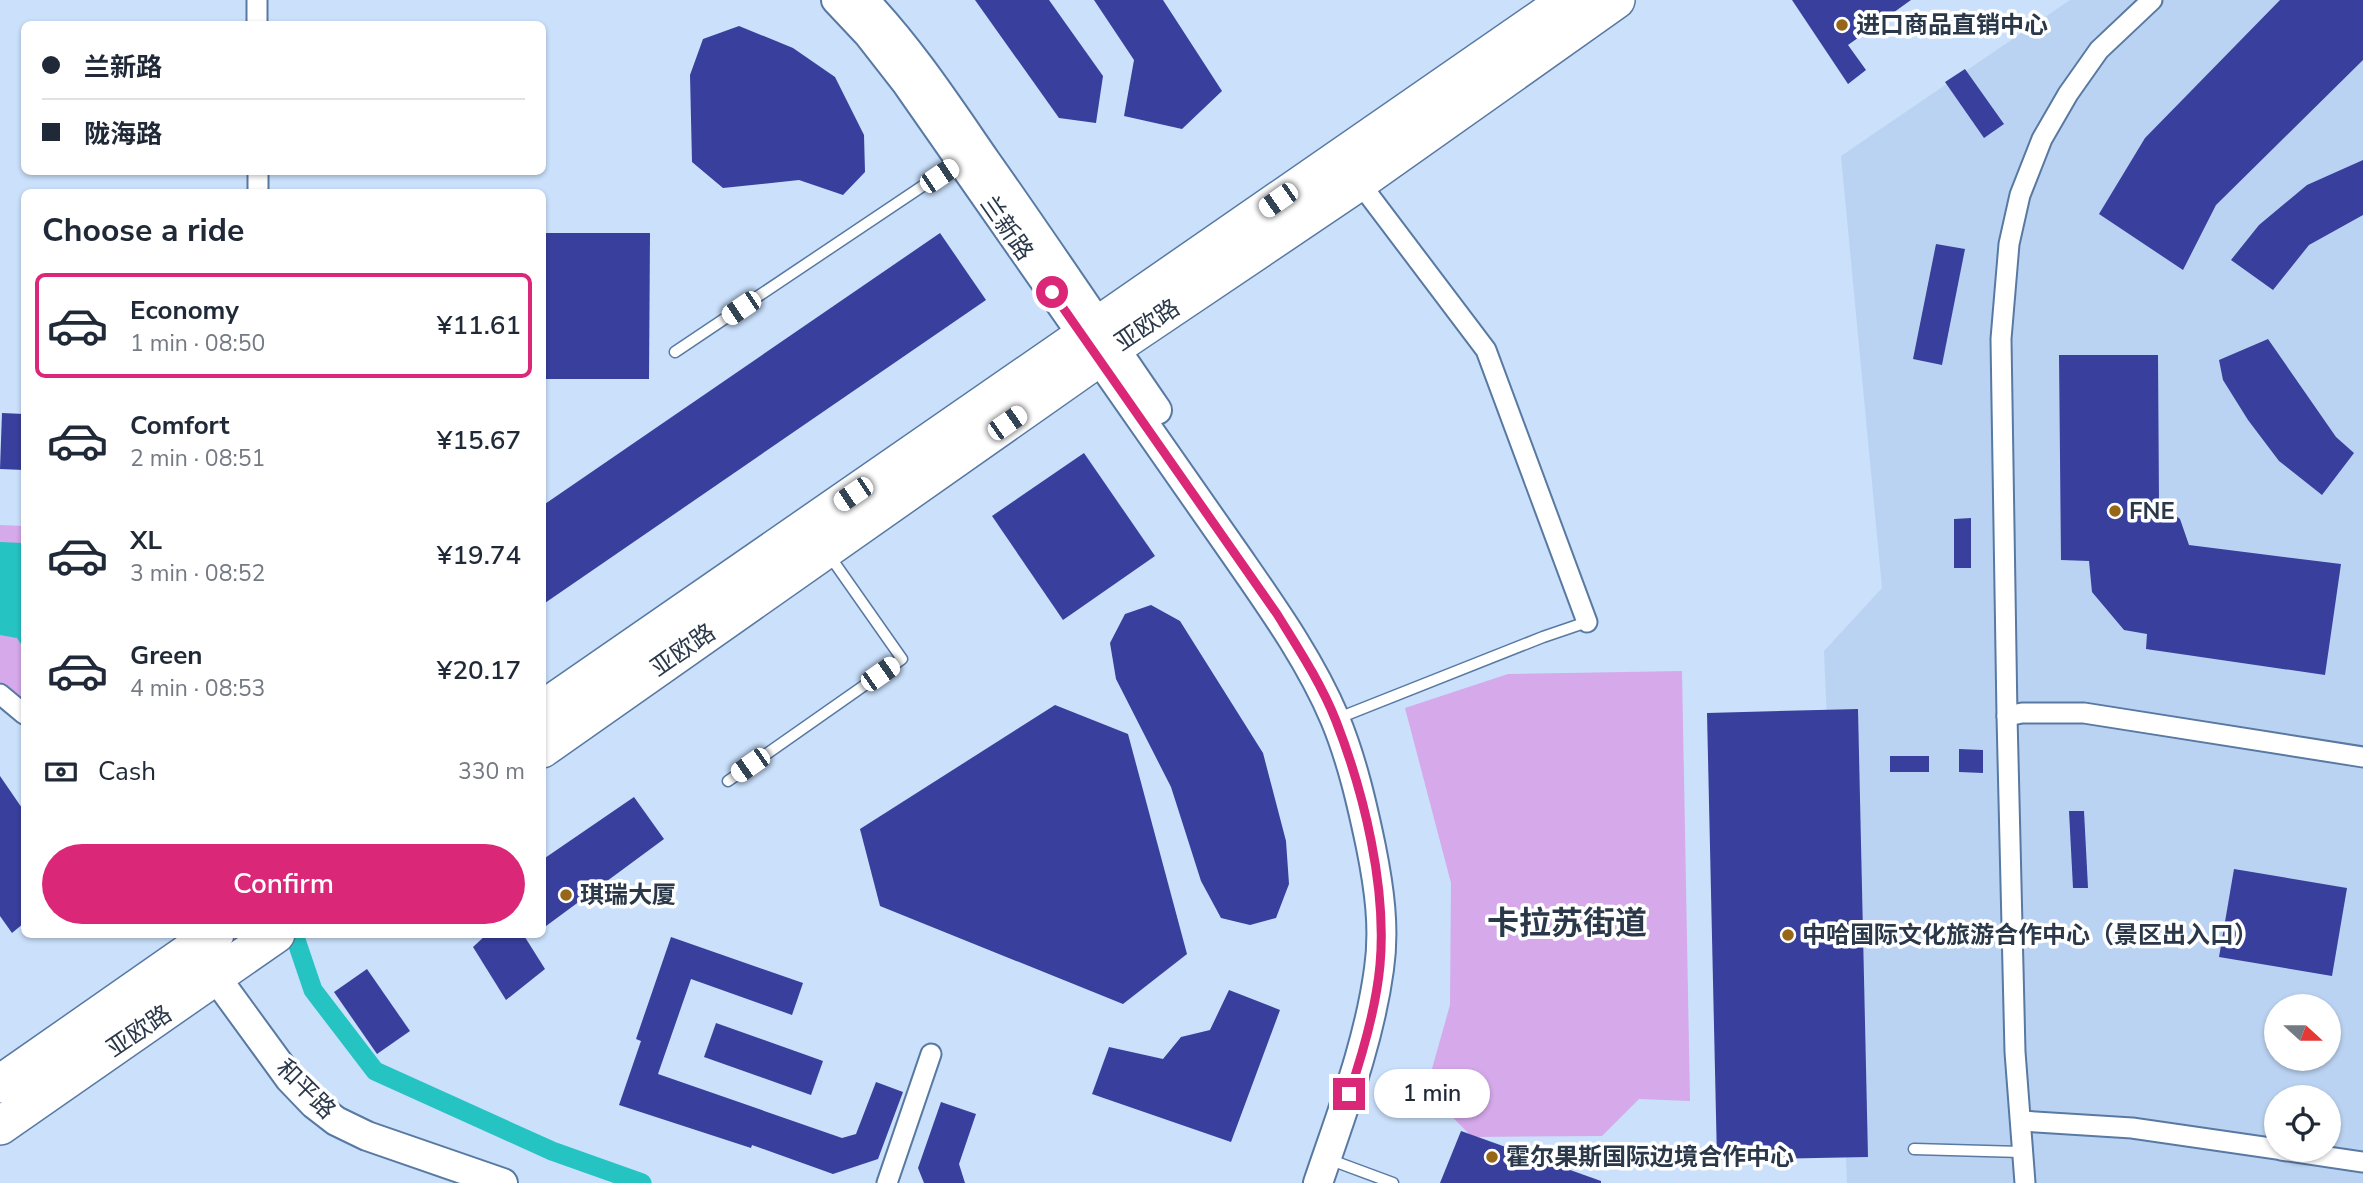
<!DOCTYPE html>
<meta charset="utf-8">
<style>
:root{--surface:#fff;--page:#f2f2f3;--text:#1f2937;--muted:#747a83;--line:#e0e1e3;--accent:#db2777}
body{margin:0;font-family:"Nunito Sans","Noto Sans SC",sans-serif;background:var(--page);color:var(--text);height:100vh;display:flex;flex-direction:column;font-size:26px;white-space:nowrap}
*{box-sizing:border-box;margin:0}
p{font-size:23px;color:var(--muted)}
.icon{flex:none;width:38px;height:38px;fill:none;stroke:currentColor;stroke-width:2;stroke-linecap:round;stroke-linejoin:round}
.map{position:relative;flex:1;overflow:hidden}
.details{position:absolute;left:21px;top:189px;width:525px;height:749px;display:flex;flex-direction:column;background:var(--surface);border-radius:10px;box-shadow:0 2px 5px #0004}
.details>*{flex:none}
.guide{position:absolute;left:21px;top:21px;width:525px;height:154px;border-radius:10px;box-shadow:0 2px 5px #0004;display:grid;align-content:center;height:154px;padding:0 21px;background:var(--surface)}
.needle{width:46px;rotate:111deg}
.controls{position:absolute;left:2264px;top:994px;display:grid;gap:14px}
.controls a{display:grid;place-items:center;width:77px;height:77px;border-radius:50%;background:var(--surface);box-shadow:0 2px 5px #0004;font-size:35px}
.end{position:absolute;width:32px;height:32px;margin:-16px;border:9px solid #db2777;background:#fff;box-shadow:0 0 0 4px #fff}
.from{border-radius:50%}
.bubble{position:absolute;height:49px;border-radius:24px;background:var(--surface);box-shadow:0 2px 5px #0004;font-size:23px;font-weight:600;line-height:49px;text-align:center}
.car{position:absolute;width:21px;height:42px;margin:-21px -10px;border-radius:9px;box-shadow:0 0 5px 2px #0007;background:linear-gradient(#fff 24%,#345 0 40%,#fff 0 76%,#345 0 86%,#fff 0)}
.guide b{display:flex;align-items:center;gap:24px;height:66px;font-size:26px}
.guide b+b{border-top:2px solid var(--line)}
.guide i{width:18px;height:18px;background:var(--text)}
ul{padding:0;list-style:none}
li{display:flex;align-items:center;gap:21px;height:105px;margin:0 14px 10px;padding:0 7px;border:4px solid transparent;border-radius:10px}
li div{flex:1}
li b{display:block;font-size:26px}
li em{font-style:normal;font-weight:600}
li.selected{border-color:var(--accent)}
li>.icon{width:63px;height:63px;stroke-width:1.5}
h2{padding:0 21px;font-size:32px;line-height:84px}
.pay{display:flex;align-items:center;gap:18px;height:77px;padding:0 21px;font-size:26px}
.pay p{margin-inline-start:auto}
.cta{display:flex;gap:14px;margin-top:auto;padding:14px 21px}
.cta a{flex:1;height:80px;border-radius:42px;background:var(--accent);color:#fff;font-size:28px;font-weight:600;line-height:80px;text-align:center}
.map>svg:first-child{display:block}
.built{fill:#bbd3f2;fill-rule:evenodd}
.green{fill:#d5a9ea}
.water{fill:#26c3c3}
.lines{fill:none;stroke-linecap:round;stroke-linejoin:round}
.canal{stroke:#26c3c3;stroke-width:19}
.building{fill:#383f9d}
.lane-casing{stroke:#5879a2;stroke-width:13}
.street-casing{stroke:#5879a2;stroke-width:23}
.secondary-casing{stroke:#5879a2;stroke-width:32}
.highway-casing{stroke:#5879a2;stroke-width:40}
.lane{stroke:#fff;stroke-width:10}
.street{stroke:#fff;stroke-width:19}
.secondary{stroke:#fff;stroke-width:28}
.highway{stroke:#fff;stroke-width:37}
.route{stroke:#db2777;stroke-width:9}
.poi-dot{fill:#966717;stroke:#fff;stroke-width:2.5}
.labels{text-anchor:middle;stroke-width:7;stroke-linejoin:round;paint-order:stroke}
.poi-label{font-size:24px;font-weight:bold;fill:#2a384a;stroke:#fff;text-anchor:start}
.street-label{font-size:24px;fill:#2a384a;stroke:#fff}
.district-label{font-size:32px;font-weight:bold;fill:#2a384a;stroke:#fff}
</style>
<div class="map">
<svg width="2363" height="1183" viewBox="0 0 2363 1183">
<rect width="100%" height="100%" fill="#cae0fb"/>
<!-- built -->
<path class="built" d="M 2070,0 L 2363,0 L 2363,1183 L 1847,1183 L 1824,651 L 1882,588 L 1841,156 ZM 2277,1006 L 2329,1006 L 2329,1059 L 2277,1059 ZM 2277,1097 L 2329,1097 L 2329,1150 L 2277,1150 Z"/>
<!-- green -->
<g class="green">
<polygon points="0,525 24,526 24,701 0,682"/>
<polygon points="1682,671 1690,1101 1639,1099 1602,1136 1472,1137 1426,1090 1450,1005 1451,883 1405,708 1508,674"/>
</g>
<!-- water -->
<polygon class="water" points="0,542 24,543 24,649 17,638 0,635"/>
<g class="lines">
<!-- canal -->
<polyline class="canal" points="294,934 313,990 375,1071 552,1151 642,1183"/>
</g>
<!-- building -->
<g class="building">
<polygon points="975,0 1049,0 1103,76 1096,123 1059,118"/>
<polygon points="1094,0 1163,0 1222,91 1182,129 1124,116 1134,60"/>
<polygon points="1792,0 1911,0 1848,45 1866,70 1848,84"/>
<polygon points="2280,0 2363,0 2363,60 2216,205 2183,270 2099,214 2145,138"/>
<polygon points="739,26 793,48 835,77 864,135 865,172 843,195 799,180 723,188 692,162 690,75 703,39"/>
<polygon points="1965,69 2004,124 1984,138 1945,82"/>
<polygon points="2363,160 2363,215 2309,245 2273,290 2231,260 2259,225 2307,185"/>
<polygon points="542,233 650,233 649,379 542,379"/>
<polygon points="940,233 986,300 542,605 542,506"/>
<polygon points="1936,244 1965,249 1942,365 1913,359"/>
<polygon points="2268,339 2336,437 2354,453 2322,495 2279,461 2248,420 2223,380 2219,360"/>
<polygon points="2059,355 2158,355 2159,502 2180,519 2189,545 2341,564 2325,675 2146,649 2147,634 2124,630 2092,592 2089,561 2061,560"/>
<polygon points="2,413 24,414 24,470 0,469"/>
<polygon points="1084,453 1155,556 1063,620 992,516"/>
<polygon points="1971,518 1971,568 1954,568 1954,519"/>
<polygon points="1151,605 1180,621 1263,753 1286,841 1289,884 1276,918 1250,925 1221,918 1201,881 1171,787 1116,679 1110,643 1125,614"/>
<polygon points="1055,705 1128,734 1187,954 1123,1004 880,906 860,829"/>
<polygon points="1858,709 1868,1157 1717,1160 1707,713"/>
<polygon points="1959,749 1983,750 1983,773 1959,772"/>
<rect x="1890" y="756" width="39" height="16"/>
<polygon points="0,776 24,811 24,923 12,933 0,916"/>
<polygon points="634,797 664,839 542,929 542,860"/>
<polygon points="2069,811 2084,811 2088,888 2073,888"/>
<polygon points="2234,869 2347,888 2332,976 2219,957"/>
<polygon points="487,934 523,934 545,969 506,1000 473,947"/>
<polygon points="671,937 803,983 792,1015 691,979 658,1074 842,1138 856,1134 876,1082 903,1092 878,1159 833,1174 752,1145 751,1148 619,1105 641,1041 636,1039"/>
<polygon points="367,969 410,1031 377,1054 334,992"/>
<polygon points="1229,990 1280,1010 1231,1142 1092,1094 1109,1047 1163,1059 1181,1037 1210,1030"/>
<polygon points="716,1023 823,1061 811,1095 704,1057"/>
<polygon points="941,1102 976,1114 959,1164 965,1183 924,1183 918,1168"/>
<polygon points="1461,1131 1601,1181 1601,1183 1440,1183"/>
</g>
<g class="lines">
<!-- lane casing -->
<g class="lane-casing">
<g id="lane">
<polyline points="675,352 960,161"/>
<polyline points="1336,719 1543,637 1587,622"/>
<polyline points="728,781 902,659 829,555"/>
<polyline points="1914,1149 2021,1152"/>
<polyline points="1339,1163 1393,1183"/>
</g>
</g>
<!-- street casing -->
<g class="street-casing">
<g id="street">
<polyline points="257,0 257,24"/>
<polyline points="258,172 258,192"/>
<polyline points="1359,182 1486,350 1587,622"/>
<polyline points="0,694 24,714"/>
<polyline points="2007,716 2022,713 2084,713 2363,757"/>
<polyline points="2021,1121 2132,1128 2277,1149"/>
<polyline points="2281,1150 2363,1162"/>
<polyline points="887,1183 931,1054"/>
<polyline points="2025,1183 2015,1052 2007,716 2001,339 2009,244 2020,195 2042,139 2068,94 2099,50 2152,0"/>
</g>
</g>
<!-- secondary casing -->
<g class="secondary-casing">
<g id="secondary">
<path d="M 836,0 L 868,34 L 907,84 L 1236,555 C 1272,607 1310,660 1335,719 C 1352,760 1362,804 1371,847 C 1379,887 1385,928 1379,969 C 1369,1043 1342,1112 1318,1183"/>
<path d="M 864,0 C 910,48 948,106 986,161 C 1044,243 1100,327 1157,410"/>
<polyline points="204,961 290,1079 314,1104 336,1121 367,1136 503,1183"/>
</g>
</g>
<!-- highway casing -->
<g class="highway-casing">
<g id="highway">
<polyline points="542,710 1568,0"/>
<polyline points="542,749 1114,347 1359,182 1616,0"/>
<polyline points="0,1084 215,934"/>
<polyline points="0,1126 276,934"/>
</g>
</g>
<!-- lane -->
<use href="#lane" class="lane"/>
<!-- street -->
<use href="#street" class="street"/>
<!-- secondary -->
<use href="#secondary" class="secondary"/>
<!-- highway -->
<use href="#highway" class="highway"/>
</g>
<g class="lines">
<!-- route -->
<path class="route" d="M 1052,292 L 1277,614 C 1298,648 1321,683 1336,721 C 1364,793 1387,887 1380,965 C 1376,1008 1363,1053 1349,1094"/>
</g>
<!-- markers -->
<g class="poi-dot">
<circle cx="1842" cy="25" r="7"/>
<circle cx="2115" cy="511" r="7"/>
<circle cx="566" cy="895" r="7"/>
<circle cx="1788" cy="935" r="7"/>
<circle cx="1492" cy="1157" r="7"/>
</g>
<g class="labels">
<!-- poi labels -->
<g class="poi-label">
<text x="1856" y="33">进口商品直销中心</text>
<text x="2129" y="519">FNE</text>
<text x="580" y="903">琪瑞大厦</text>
<text x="1802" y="943">中哈国际文化旅游合作中心（景区出入口）</text>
<text x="1506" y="1165">霍尔果斯国际边境合作中心</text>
</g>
<!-- street labels -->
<g class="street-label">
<text transform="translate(1007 228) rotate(55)" y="8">兰新路</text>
<text transform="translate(1147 325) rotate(-34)" y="8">亚欧路</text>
<text transform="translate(683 650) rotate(-35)" y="8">亚欧路</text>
<text transform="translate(139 1031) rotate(-34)" y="8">亚欧路</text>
<text transform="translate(306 1089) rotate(45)" y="8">和平路</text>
</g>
<!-- district labels -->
<g class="district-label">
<text x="1567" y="934">卡拉苏街道</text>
</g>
</g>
</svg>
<div class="controls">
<a><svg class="needle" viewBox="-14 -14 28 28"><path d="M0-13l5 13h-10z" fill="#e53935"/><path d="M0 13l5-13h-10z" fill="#747a83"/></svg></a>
<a><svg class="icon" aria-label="locate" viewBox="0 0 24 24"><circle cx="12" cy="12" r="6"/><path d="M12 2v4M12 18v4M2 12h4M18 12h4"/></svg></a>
</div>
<i class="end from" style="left:1052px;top:292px"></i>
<i class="end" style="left:1349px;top:1094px"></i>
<div class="bubble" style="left:1374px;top:1069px;width:116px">1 min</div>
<i class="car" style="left:939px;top:176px;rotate:56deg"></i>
<i class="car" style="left:1278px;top:200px;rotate:235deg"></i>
<i class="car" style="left:741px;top:308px;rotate:236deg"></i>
<i class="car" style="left:1007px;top:423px;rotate:55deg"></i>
<i class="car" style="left:853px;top:494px;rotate:236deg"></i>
<i class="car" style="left:880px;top:674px;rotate:55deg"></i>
<i class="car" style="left:750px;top:765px;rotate:235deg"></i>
<div class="guide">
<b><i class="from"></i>兰新路</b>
<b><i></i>陇海路</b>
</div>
<section class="details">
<h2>Choose a ride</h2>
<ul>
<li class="selected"><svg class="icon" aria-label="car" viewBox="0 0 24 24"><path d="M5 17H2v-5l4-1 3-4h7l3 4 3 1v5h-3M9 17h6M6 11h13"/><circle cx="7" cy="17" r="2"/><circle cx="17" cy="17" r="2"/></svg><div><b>Economy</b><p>1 min · 08:50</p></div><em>¥11.61</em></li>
<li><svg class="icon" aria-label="car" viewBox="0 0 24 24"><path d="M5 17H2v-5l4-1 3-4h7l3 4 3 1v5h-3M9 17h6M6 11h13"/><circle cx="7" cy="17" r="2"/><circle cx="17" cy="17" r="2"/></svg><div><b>Comfort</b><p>2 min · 08:51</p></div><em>¥15.67</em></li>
<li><svg class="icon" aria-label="car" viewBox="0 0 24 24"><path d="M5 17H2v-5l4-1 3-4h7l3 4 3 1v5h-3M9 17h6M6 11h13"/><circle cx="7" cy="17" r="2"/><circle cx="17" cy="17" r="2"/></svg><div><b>XL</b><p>3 min · 08:52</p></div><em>¥19.74</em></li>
<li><svg class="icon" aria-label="car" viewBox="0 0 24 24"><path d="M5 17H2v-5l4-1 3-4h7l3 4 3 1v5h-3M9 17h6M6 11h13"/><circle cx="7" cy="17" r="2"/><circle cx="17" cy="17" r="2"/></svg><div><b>Green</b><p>4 min · 08:53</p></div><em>¥20.17</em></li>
</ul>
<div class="pay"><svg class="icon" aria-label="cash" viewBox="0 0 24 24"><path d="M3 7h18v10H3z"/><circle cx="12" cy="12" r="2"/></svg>Cash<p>330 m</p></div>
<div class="cta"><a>Confirm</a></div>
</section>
</div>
